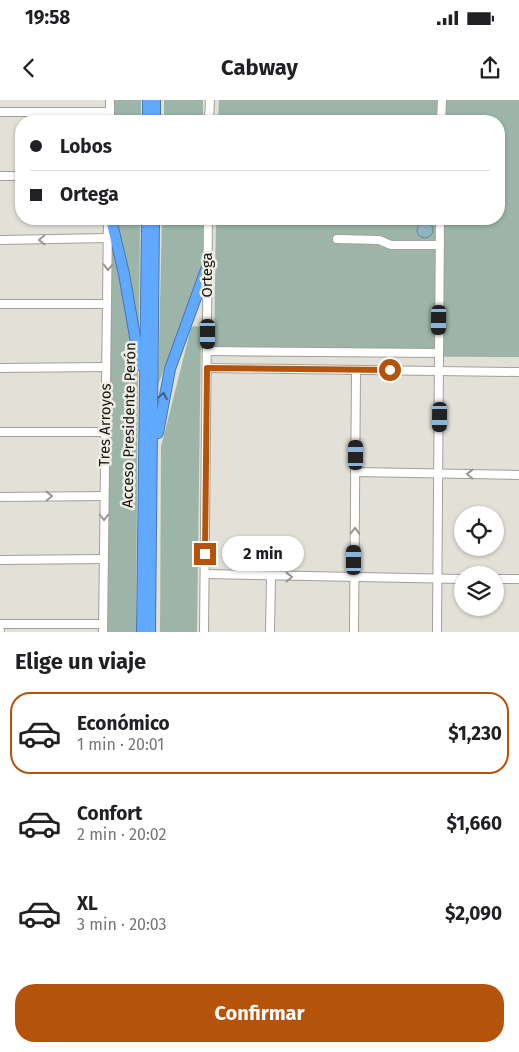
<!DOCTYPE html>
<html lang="es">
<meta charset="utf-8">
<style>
:root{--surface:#fff;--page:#f6f6f6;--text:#202124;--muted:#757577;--line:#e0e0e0;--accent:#b45309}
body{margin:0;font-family:"Fira Sans",sans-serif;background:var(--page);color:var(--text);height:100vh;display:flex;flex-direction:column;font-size:19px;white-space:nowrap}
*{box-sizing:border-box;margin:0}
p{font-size:16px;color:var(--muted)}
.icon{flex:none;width:28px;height:28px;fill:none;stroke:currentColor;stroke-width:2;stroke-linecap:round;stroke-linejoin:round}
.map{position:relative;height:532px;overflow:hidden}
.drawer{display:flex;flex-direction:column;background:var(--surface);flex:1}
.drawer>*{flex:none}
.hud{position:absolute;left:15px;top:15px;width:490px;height:110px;border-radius:20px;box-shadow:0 1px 4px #0004;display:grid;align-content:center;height:110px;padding:0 15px;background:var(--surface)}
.controls{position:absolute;left:454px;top:406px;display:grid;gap:10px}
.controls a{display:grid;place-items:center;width:50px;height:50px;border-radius:50%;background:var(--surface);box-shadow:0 1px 4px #0004;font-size:25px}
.end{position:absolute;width:22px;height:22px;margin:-11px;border:6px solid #b45309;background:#fff;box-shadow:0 0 0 2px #fff}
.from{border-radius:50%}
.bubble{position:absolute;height:35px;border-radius:18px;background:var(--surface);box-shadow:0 1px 4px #0004;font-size:16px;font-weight:700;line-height:35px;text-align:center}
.car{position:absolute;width:15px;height:30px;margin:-15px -8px;border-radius:6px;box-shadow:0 0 4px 1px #0007;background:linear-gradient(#222 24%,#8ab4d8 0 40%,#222 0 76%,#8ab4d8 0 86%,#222 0)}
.hud b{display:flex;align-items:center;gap:18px;height:48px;font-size:19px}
.hud b+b{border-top:1px solid var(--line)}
.hud i{width:12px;height:12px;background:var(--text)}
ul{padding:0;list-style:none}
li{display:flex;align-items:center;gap:15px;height:82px;margin:0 10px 8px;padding:0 5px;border:2px solid transparent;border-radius:20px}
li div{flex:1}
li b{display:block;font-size:19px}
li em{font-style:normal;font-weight:700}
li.on{border-color:var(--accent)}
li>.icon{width:45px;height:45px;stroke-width:1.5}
h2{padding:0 15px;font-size:22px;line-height:60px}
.primary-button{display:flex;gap:10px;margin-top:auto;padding:10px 15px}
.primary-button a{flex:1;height:58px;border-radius:20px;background:var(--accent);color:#fff;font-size:20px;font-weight:700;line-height:58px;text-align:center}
.status{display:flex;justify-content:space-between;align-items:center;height:35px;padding:0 25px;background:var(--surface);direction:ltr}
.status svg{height:14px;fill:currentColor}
header{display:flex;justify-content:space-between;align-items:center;height:65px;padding:0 15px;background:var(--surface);font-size:22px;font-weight:700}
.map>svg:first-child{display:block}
.green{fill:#9cb5a8}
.water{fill:#8eb4c4;stroke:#6a858f}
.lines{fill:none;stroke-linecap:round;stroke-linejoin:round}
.minor-casing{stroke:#a2a097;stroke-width:10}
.highway-casing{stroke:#4776ac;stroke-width:12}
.minor{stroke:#fff;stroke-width:8}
.highway{stroke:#61a9ff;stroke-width:10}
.oneway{stroke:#969694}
.oneway2{stroke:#3c6088}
.route{stroke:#b45309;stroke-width:6}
.labels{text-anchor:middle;stroke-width:5;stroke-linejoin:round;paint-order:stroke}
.street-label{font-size:15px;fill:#161612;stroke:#efede4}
</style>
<div class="status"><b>19:58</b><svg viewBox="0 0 49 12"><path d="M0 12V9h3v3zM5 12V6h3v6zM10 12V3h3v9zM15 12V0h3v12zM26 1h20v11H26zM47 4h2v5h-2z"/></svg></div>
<header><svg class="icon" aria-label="back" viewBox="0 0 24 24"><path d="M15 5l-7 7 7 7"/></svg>Cabway<svg class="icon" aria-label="share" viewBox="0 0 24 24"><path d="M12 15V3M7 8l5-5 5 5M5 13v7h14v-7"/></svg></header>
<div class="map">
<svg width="519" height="532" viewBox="0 0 519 532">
<rect width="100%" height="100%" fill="#e2e0d7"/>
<!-- green -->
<g class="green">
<polygon points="114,0 141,0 141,21 113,21"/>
<rect x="164" y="0" width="39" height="21"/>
<polygon points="219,0 519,0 519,257 214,256 216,119 499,119 499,21 218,21"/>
<polygon points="115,119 140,119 139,227"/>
<polygon points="162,119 203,119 203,167 158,285"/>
<polygon points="112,133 138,267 136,532 106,532"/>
<polygon points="194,226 200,227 201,231 197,532 160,532 161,347 191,228"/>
</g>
<!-- water -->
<circle class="water" cx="425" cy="130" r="8"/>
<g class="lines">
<!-- minor casing -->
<g class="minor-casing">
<g id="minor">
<polyline points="0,12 110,12"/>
<polyline points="110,21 110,0"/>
<polyline points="209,21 210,0"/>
<polyline points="423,21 441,21"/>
<polyline points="441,21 442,0"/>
<polyline points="0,76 21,76"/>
<polyline points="337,139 379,140 391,145 440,145"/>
<polyline points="0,140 108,138"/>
<polyline points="0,204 107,204"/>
<polyline points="208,251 439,253"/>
<polyline points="0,268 106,267"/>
<polyline points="207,268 519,272"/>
<polyline points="0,332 106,332"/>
<polyline points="355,372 519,375"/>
<polyline points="0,397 104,396"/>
<polyline points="0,460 104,459"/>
<polyline points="205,474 462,479"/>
<polyline points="495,479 519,479"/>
<polyline points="0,524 103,524"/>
<polyline points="0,531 0,532"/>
<polyline points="103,532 108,119"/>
<polyline points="204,532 208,119"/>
<polyline points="270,532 271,477"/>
<polyline points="354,532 356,270"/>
<polyline points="437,532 440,119"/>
</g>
</g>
<!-- highway casing -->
<g class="highway-casing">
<g id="highway">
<polyline points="148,21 148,0"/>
<polyline points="155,21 155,0"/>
<polyline points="111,119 124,174 140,265"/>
<polyline points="158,333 170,269 207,167"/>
<polyline points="142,532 147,119"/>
<polyline points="150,532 154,119"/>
</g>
</g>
<!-- minor -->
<use href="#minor" class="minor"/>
<!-- highway -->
<use href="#highway" class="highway"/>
</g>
<!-- one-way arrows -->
<defs><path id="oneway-chevron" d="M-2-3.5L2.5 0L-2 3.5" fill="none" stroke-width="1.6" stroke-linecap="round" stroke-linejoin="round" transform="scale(1.25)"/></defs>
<g class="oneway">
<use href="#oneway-chevron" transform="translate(42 140) rotate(179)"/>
<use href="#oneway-chevron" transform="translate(108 167) rotate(91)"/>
<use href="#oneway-chevron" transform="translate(470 374) rotate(-179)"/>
<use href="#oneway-chevron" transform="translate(49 396) rotate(-1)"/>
<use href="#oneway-chevron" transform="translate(104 417) rotate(90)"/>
<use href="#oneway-chevron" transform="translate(355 431) rotate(-89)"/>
<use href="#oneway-chevron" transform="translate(289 477)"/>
</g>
<use class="oneway2" href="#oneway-chevron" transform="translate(163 296) rotate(-79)"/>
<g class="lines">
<!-- route -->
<polyline class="route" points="205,454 207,268 390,270"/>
</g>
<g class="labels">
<!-- street labels -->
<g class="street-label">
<text transform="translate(207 175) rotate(-90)" y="5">Ortega</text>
<text transform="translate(105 325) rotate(-89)" y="5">Tres Arroyos</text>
<text transform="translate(129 325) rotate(-89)" y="5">Acceso Presidente Perón</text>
</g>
</g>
</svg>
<div class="controls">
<a><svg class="icon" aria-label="locate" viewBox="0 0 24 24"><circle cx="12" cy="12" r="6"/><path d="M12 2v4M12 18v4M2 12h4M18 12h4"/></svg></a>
<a><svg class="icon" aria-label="layers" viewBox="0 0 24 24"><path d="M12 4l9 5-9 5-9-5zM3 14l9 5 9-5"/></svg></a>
</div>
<i class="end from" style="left:390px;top:270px"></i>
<i class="end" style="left:205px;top:454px"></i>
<div class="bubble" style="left:222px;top:436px;width:82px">2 min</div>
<i class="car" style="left:439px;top:220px;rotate:181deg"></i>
<i class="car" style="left:208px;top:234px;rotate:180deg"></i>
<i class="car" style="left:440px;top:317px;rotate:181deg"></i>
<i class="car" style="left:356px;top:355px;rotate:0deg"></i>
<i class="car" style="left:354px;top:460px;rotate:0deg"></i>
<div class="hud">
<b><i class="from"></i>Lobos</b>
<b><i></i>Ortega</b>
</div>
</div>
<section class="drawer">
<h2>Elige un viaje</h2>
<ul>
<li class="on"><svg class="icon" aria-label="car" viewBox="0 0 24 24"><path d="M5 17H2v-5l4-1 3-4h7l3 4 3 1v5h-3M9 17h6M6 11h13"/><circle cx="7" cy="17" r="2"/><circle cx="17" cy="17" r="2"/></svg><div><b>Económico</b><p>1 min · 20:01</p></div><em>$1,230</em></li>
<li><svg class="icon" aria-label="car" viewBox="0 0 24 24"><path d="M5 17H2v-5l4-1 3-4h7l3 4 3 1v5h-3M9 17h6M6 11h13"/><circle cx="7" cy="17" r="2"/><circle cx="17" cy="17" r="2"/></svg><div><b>Confort</b><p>2 min · 20:02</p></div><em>$1,660</em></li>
<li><svg class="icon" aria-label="car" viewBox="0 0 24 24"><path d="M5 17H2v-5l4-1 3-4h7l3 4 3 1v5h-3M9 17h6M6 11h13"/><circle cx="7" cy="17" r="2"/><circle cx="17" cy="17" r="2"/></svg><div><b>XL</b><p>3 min · 20:03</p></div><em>$2,090</em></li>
</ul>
<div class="primary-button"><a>Confirmar</a></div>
</section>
